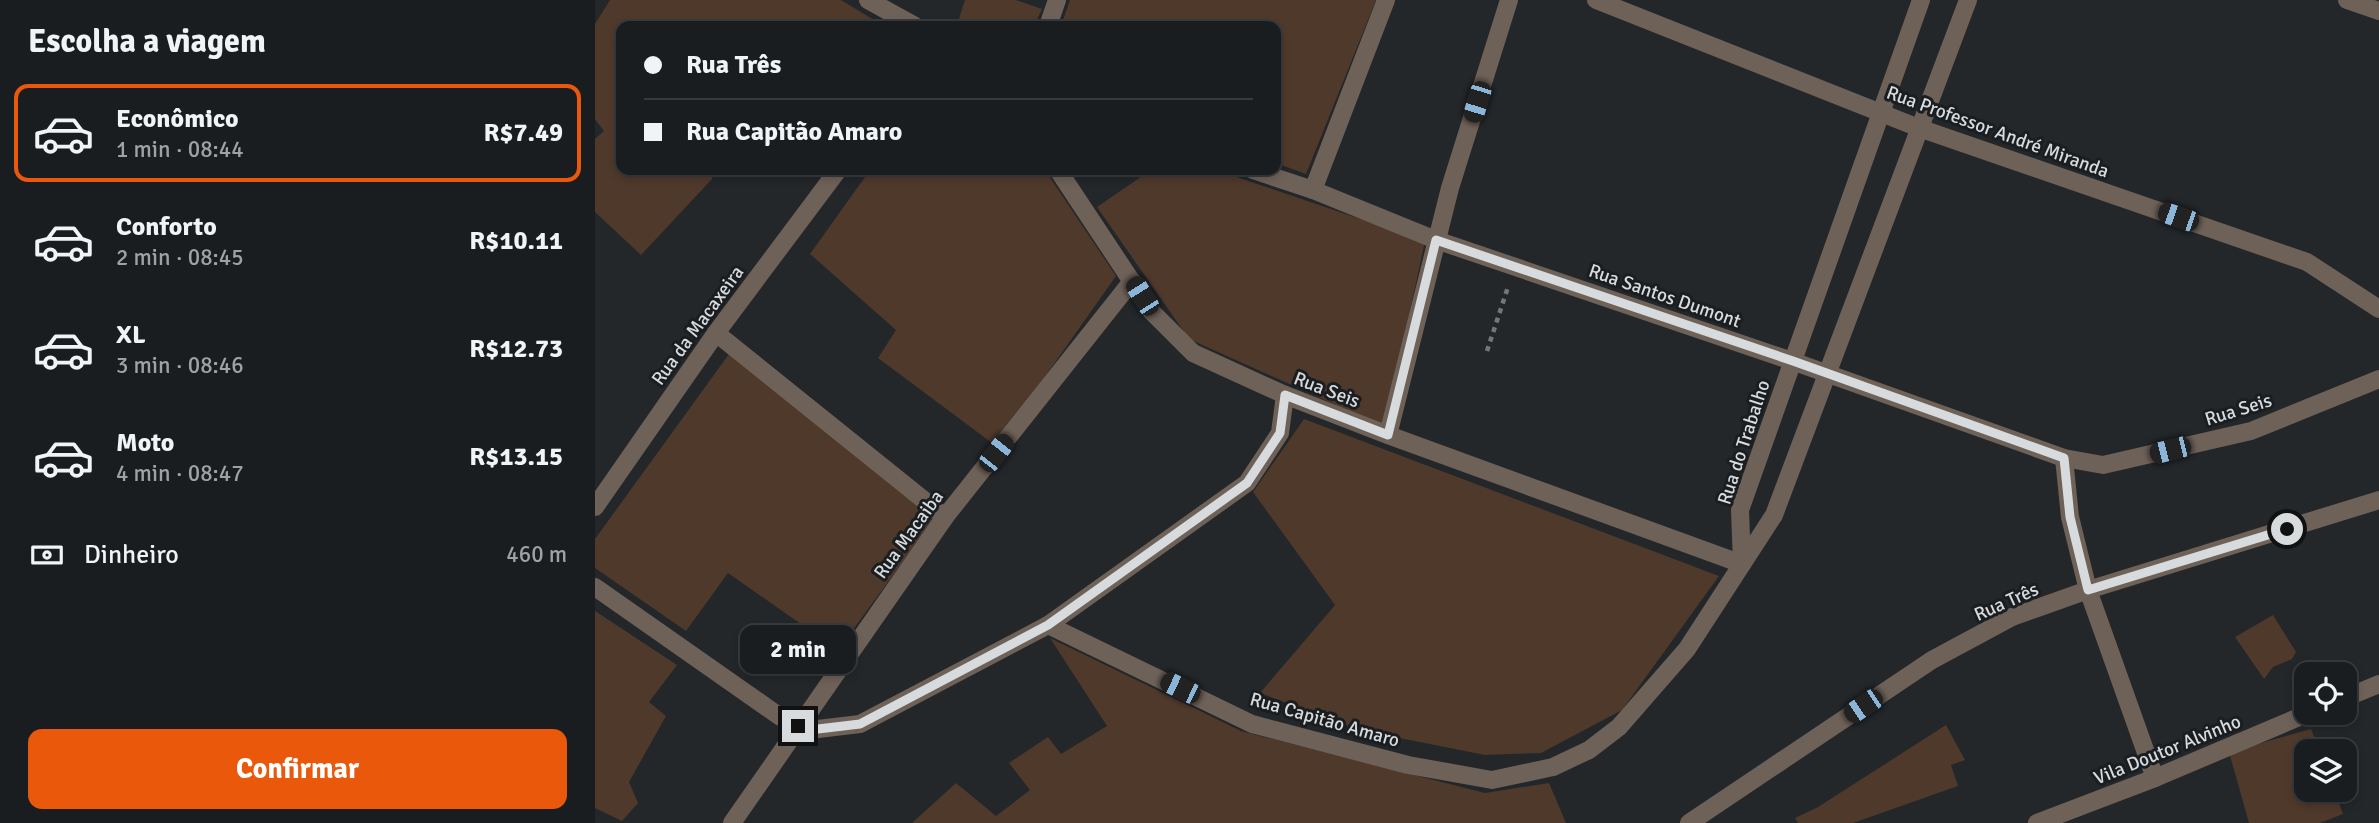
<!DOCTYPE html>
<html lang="pt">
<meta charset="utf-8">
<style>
:root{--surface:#1a1d20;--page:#232629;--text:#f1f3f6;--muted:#9fa2a5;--line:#383b3e;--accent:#ea580c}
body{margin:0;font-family:Signika,sans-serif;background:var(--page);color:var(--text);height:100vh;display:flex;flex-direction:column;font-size:26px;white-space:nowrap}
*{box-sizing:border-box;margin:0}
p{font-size:23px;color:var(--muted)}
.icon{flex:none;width:38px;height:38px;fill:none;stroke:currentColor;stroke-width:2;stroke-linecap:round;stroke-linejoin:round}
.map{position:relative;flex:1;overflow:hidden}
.side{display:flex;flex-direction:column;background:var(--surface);width:595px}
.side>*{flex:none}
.top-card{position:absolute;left:21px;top:21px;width:665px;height:154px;border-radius:14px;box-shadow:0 4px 10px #0003,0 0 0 2px var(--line);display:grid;align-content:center;height:154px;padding:0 28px;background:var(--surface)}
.buttons{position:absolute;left:1699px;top:662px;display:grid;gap:14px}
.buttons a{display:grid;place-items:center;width:63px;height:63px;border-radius:14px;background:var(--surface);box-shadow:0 4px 10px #0003,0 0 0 2px var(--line);font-size:35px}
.end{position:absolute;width:32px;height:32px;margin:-16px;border:9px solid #d8dbdd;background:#111;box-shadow:0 0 0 4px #111}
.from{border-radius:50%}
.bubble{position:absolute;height:49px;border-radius:14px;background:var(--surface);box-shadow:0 4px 10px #0003,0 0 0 2px var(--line);font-size:23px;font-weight:700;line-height:49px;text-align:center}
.car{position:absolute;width:21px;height:42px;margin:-21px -10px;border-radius:9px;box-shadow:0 0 5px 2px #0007;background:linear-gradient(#222 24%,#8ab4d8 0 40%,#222 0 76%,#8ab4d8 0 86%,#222 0)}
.top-card b{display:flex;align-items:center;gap:24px;height:66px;font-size:26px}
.top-card b+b{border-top:2px solid var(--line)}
.top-card i{width:18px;height:18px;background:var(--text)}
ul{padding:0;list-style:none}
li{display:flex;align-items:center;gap:21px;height:98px;margin:0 14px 10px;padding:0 14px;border:4px solid transparent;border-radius:14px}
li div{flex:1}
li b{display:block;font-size:26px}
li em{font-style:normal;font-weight:700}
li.on{border-color:var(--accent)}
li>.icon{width:63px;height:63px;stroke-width:1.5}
h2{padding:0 28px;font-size:32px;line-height:84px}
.pay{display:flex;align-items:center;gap:18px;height:77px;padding:0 28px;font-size:26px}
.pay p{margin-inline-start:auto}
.button{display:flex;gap:14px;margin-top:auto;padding:14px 28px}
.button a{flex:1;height:80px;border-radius:14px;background:var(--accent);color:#fff;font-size:28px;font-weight:700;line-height:80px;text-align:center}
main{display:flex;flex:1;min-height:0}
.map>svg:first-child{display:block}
.green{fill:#4f392b}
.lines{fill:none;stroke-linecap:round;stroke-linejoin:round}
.path{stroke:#737779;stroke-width:4.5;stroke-dasharray:5 5;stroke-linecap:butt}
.minor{stroke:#6e6158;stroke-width:18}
.tertiary{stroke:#6e6158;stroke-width:18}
.route{stroke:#d8dbdd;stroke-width:9}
.labels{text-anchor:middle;stroke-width:6;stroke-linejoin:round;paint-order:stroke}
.street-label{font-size:19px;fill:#d8dbdd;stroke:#1a1e21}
</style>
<main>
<section class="side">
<h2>Escolha a viagem</h2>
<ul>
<li class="on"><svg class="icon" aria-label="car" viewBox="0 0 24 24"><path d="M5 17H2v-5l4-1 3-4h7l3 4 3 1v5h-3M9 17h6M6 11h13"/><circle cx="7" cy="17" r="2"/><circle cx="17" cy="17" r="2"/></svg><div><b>Econômico</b><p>1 min · 08:44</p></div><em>R$7.49</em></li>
<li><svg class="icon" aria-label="car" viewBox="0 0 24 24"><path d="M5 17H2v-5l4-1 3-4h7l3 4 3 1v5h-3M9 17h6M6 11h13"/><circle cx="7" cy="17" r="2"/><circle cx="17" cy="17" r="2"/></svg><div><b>Conforto</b><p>2 min · 08:45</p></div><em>R$10.11</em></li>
<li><svg class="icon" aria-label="car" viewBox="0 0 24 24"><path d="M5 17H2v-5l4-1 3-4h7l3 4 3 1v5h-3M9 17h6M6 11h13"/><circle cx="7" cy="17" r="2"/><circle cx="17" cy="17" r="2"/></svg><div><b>XL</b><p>3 min · 08:46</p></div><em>R$12.73</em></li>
<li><svg class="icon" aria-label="car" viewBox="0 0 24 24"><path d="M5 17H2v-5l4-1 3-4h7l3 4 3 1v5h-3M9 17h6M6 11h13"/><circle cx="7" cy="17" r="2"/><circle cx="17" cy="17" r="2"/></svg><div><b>Moto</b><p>4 min · 08:47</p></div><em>R$13.15</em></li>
</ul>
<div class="pay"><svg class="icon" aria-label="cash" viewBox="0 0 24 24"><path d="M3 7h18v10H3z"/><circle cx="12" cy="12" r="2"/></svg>Dinheiro<p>460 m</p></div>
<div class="button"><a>Confirmar</a></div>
</section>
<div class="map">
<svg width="1784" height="823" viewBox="0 0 1784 823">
<rect width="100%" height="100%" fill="#23272a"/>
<!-- green -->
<g class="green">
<polygon points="15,0 246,0 289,26 26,26 26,170 119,170 117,179 46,255 0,212 0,139 9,131 0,119 0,24"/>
<polygon points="370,0 421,0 447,9 439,26 364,26 362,25"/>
<polygon points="475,0 781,0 711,174 681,163 681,26 466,26"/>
<polygon points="275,170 450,170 521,276 401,446 283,358 301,330 215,254"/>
<polygon points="556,170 621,170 830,241 790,427 594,339 502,207"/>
<polygon points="134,354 340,518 243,650 133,573 91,631 0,568 0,539"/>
<polygon points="709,419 1124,576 1027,710 946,753 890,755 764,730 665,693 740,605 658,492"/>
<polygon points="0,611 82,665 54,702 71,716 34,782 43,803 27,821 0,808"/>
<polygon points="1678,615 1701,652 1697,659 1678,667 1669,679 1640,637"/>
<polygon points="455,638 646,731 890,793 954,783 971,823 317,823 361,783 401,816 435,790 414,763 453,737 466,754 512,726"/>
<polygon points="1351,725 1370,760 1356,765 1363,786 1258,823 1203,823 1200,818 1223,807"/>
<polygon points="1716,729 1725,751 1712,751 1712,789 1739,789 1748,814 1725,823 1654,823 1634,752"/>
</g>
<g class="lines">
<!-- path -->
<polyline class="path" points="892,351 913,287"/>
<!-- minor -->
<g class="minor">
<polyline points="273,0 320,26"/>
<polyline points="1001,0 1324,128 1712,262 1784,309"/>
<polyline points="1752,0 1784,11"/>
<polyline points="453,26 462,0"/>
<polyline points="463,170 557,312 598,353 690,395 793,435 1147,564"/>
<polyline points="658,170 718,190 841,240 1197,361 1469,458 1508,465 1656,431 1784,379"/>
<polyline points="718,190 791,0"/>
<polyline points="121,333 350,517"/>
<polyline points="793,435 855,188 914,0"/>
<polyline points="1469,458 1475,517 1493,590 1560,778"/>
<polyline points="0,507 121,333 243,170"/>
<polyline points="453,625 652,483 685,433 690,395"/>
<polyline points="1750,698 1784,684"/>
<polyline points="137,823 350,517 537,281"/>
<polyline points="1094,823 1337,660 1417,617 1493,590 1784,500"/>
<polyline points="1442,823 1560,778 1716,712"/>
</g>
<!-- tertiary -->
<g class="tertiary">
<polyline points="1147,564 1145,510 1326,0"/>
<polyline points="0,587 184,716 203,726 223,729 265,724 453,625 657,724 813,765 897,780 958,767 994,750 1024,727 1092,649 1179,515 1373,0"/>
</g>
</g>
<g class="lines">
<!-- route -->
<polyline class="route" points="203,726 223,729 265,724 453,625 652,483 685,433 690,395 793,435 841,240 1198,361 1469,458 1475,517 1493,590 1692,529"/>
</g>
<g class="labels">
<!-- street labels -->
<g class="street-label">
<text transform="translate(1403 131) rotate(20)" y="7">Rua Professor André Miranda</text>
<text transform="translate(1070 295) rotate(19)" y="7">Rua Santos Dumont</text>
<text transform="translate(102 325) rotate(-54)" y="7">Rua da Macaxeira</text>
<text transform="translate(732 389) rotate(21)" y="7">Rua Seis</text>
<text transform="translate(1643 409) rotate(-17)" y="7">Rua Seis</text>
<text transform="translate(1148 442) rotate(-72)" y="7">Rua do Trabalho</text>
<text transform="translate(313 534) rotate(-54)" y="7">Rua Macaiba</text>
<text transform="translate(1411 601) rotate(-24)" y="7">Rua Três</text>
<text transform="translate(730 719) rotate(16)" y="7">Rua Capitão Amaro</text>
<text transform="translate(1572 749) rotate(-22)" y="7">Vila Doutor Alvinho</text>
</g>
</g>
</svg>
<div class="buttons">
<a><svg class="icon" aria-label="locate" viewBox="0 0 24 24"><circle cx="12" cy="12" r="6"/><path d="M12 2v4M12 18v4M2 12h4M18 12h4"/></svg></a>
<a><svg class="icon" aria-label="layers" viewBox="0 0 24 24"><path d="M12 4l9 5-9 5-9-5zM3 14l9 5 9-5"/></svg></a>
</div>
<i class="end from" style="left:1692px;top:529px"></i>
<i class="end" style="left:203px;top:726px"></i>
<div class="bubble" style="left:145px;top:625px;width:116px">2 min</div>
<i class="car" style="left:882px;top:102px;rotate:197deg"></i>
<i class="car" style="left:1583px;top:217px;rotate:289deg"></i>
<i class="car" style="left:547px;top:296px;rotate:328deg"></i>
<i class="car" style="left:1575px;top:450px;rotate:256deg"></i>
<i class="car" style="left:401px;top:453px;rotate:38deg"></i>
<i class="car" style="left:585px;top:688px;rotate:296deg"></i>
<i class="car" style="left:1268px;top:706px;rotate:236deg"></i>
<div class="top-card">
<b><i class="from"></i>Rua Três</b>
<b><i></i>Rua Capitão Amaro</b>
</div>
</div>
</main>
